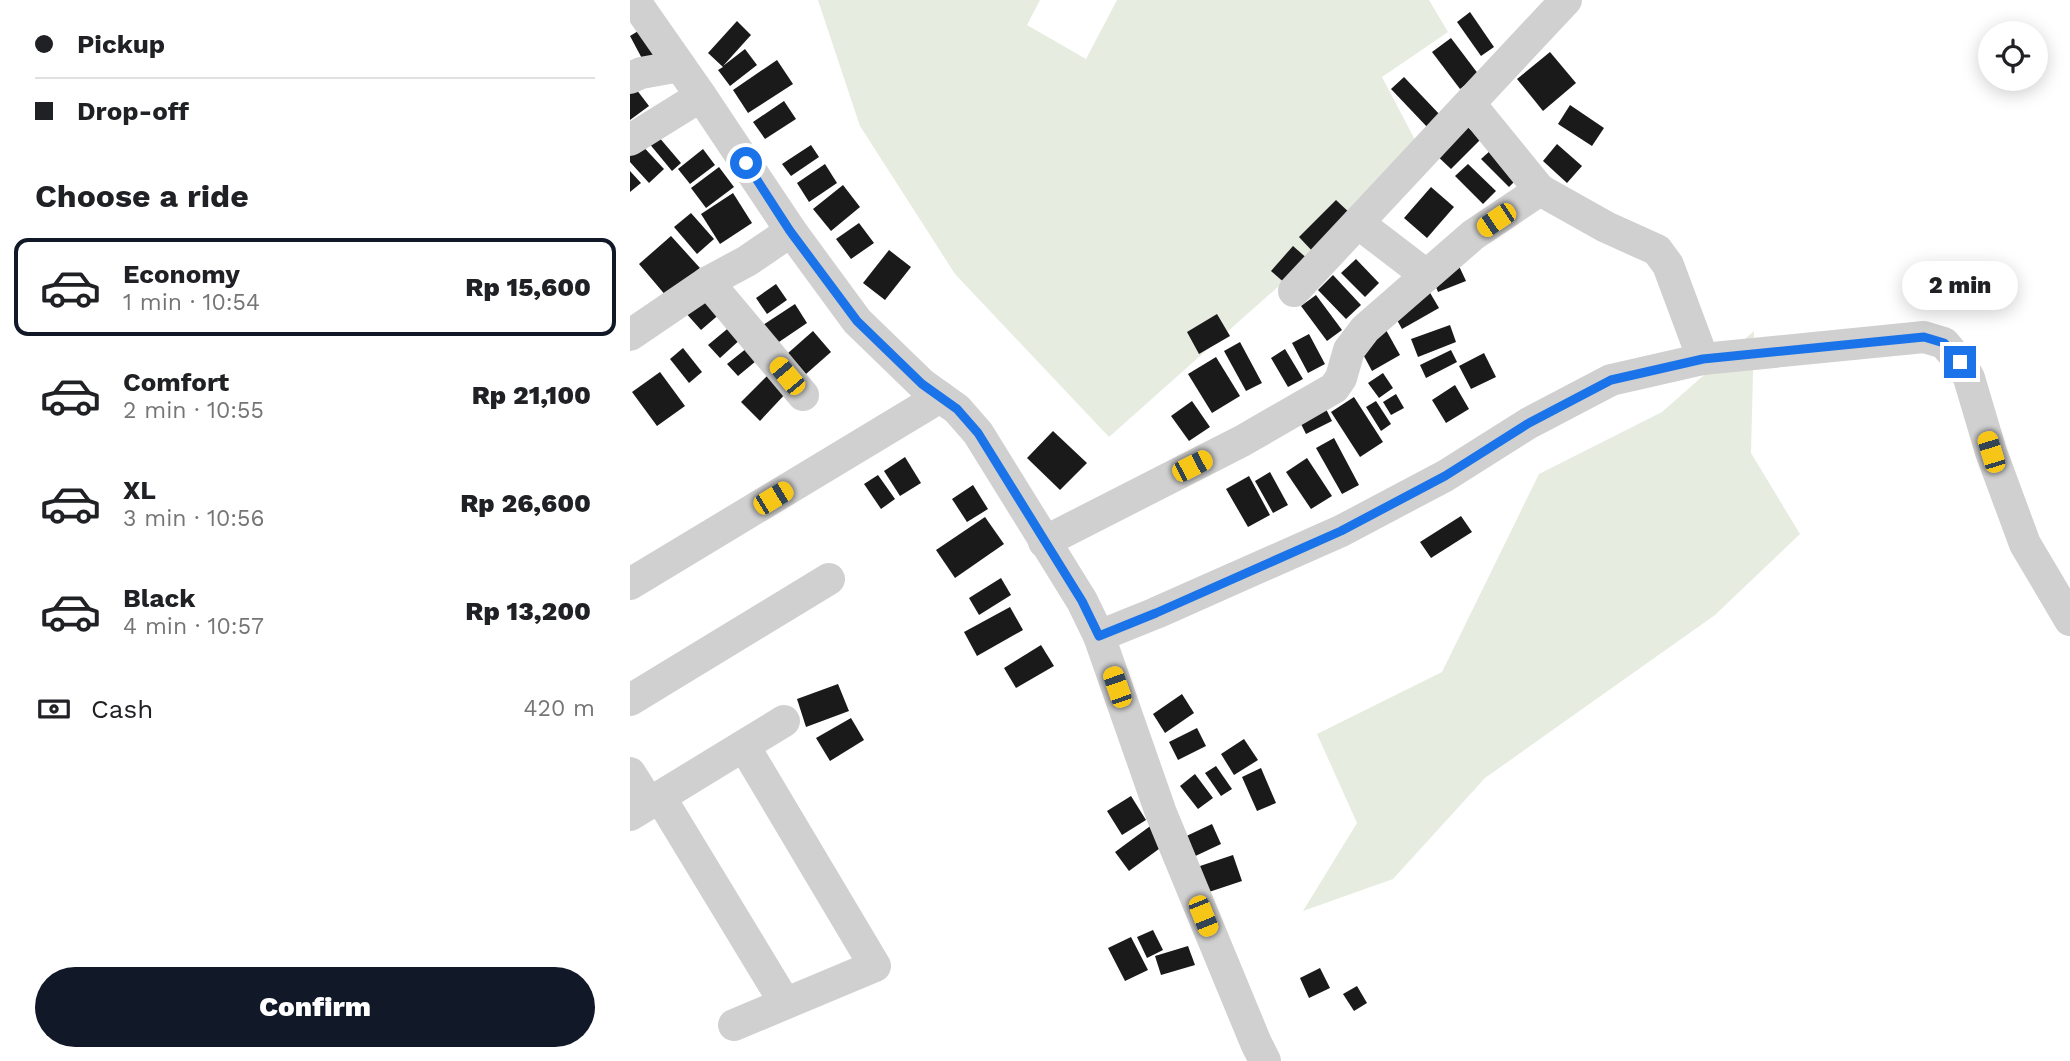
<!DOCTYPE html>
<meta charset="utf-8">
<style>
:root{--surface:#fff;--page:#f6f6f6;--text:#202124;--muted:#757577;--line:#e0e0e0;--accent:#111827}
body{margin:0;font-family:"Work Sans",sans-serif;background:var(--page);color:var(--text);height:100vh;display:flex;flex-direction:column;font-size:26px;white-space:nowrap}
*{box-sizing:border-box;margin:0}
p{font-size:23px;color:var(--muted)}
.icon{flex:none;width:38px;height:38px;fill:none;stroke:currentColor;stroke-width:2;stroke-linecap:round;stroke-linejoin:round}
.map{position:relative;flex:1;overflow:hidden}
.drawer{display:flex;flex-direction:column;background:var(--surface);width:630px}
.drawer>*{flex:none}
.banner{display:grid;align-content:center;height:154px;padding:0 35px;background:var(--surface)}
.tools{position:absolute;left:1348px;top:21px;display:grid;gap:14px}
.tools a{display:grid;place-items:center;width:70px;height:70px;border-radius:50%;background:var(--surface);box-shadow:0 4px 18px #0003;font-size:35px}
.end{position:absolute;width:32px;height:32px;margin:-16px;border:9px solid #1a73e8;background:#fff;box-shadow:0 0 0 4px #fff}
.from{border-radius:50%}
.bubble{position:absolute;height:49px;border-radius:24px;background:var(--surface);box-shadow:0 4px 18px #0003;font-size:23px;font-weight:800;line-height:49px;text-align:center}
.car{position:absolute;width:21px;height:42px;margin:-21px -10px;border-radius:9px;box-shadow:0 0 5px 2px #0007;background:linear-gradient(#f5c518 24%,#345 0 40%,#f5c518 0 76%,#345 0 86%,#f5c518 0)}
.banner b{display:flex;align-items:center;gap:24px;height:66px;font-size:26px}
.banner b+b{border-top:2px solid var(--line)}
.banner i{width:18px;height:18px;background:var(--text)}
ul{padding:0;list-style:none}
li{display:flex;align-items:center;gap:21px;height:98px;margin:0 14px 10px;padding:0 21px;border:4px solid transparent;border-radius:14px}
li div{flex:1}
li b{display:block;font-size:26px}
li em{font-style:normal;font-weight:800}
li.selected{border-color:var(--accent)}
li>.icon{width:63px;height:63px;stroke-width:1.5}
h2{padding:0 35px;font-size:32px;line-height:84px}
.pay{display:flex;align-items:center;gap:18px;height:77px;padding:0 35px;font-size:26px}
.pay p{margin-inline-start:auto}
.cta{display:flex;gap:14px;margin-top:auto;padding:14px 35px}
.cta a{flex:1;height:80px;border-radius:42px;background:var(--accent);color:#fff;font-size:28px;font-weight:800;line-height:80px;text-align:center}
main{display:flex;flex:1;min-height:0}
.map>svg:first-child{display:block}
.green{fill:#e6ecdf}
.building{fill:#1a1a1a}
.lines{fill:none;stroke-linecap:round;stroke-linejoin:round}
.minor{stroke:#d0d0d0;stroke-width:32}
.route{stroke:#1a73e8;stroke-width:9}
</style>
<main>
<section class="drawer">
<div class="banner">
<b><i class="from"></i>Pickup</b>
<b><i></i>Drop-off</b>
</div>
<h2>Choose a ride</h2>
<ul>
<li class="selected"><svg class="icon" aria-label="car" viewBox="0 0 24 24"><path d="M5 17H2v-5l4-1 3-4h7l3 4 3 1v5h-3M9 17h6M6 11h13"/><circle cx="7" cy="17" r="2"/><circle cx="17" cy="17" r="2"/></svg><div><b>Economy</b><p>1 min · 10:54</p></div><em>Rp 15,600</em></li>
<li><svg class="icon" aria-label="car" viewBox="0 0 24 24"><path d="M5 17H2v-5l4-1 3-4h7l3 4 3 1v5h-3M9 17h6M6 11h13"/><circle cx="7" cy="17" r="2"/><circle cx="17" cy="17" r="2"/></svg><div><b>Comfort</b><p>2 min · 10:55</p></div><em>Rp 21,100</em></li>
<li><svg class="icon" aria-label="car" viewBox="0 0 24 24"><path d="M5 17H2v-5l4-1 3-4h7l3 4 3 1v5h-3M9 17h6M6 11h13"/><circle cx="7" cy="17" r="2"/><circle cx="17" cy="17" r="2"/></svg><div><b>XL</b><p>3 min · 10:56</p></div><em>Rp 26,600</em></li>
<li><svg class="icon" aria-label="car" viewBox="0 0 24 24"><path d="M5 17H2v-5l4-1 3-4h7l3 4 3 1v5h-3M9 17h6M6 11h13"/><circle cx="7" cy="17" r="2"/><circle cx="17" cy="17" r="2"/></svg><div><b>Black</b><p>4 min · 10:57</p></div><em>Rp 13,200</em></li>
</ul>
<div class="pay"><svg class="icon" aria-label="cash" viewBox="0 0 24 24"><path d="M3 7h18v10H3z"/><circle cx="12" cy="12" r="2"/></svg>Cash<p>420 m</p></div>
<div class="cta"><a>Confirm</a></div>
</section>
<div class="map">
<svg width="1440" height="1061" viewBox="0 0 1440 1061">
<rect width="100%" height="100%" fill="#fff"/>
<!-- green -->
<g class="green">
<polygon points="188,0 410,0 397,25 456,59 487,0 799,0 818,32 752,77 794,157 479,437 325,274 230,126"/>
<polygon points="1124,331 1121,453 1170,534 1085,615 855,778 763,879 673,911 727,823 687,734 812,672 909,474 1032,412"/>
</g>
<!-- building -->
<g class="building">
<polygon points="840,12 864,47 851,56 827,22"/>
<polygon points="107,21 121,35 93,66 115,49 127,65 100,86 88,70 93,67 78,53"/>
<polygon points="18,25 36,54 16,66 0,36"/>
<polygon points="821,38 849,75 830,89 802,52"/>
<polygon points="920,52 946,83 913,111 887,79"/>
<polygon points="147,60 163,84 118,113 103,90"/>
<polygon points="774,77 812,117 799,129 761,89"/>
<polygon points="3,85 19,106 0,120 0,87"/>
<polygon points="154,101 166,119 135,139 123,122"/>
<polygon points="940,105 974,128 962,146 928,124"/>
<polygon points="832,122 851,139 821,169 803,152"/>
<polygon points="22,129 51,163 42,171 13,136"/>
<polygon points="8,141 34,169 19,183 0,162 0,147"/>
<polygon points="927,144 952,166 937,183 913,161"/>
<polygon points="181,145 189,157 161,176 152,164"/>
<polygon points="73,149 85,165 60,184 48,169"/>
<polygon points="861,150 889,177 879,187 851,159"/>
<polygon points="195,164 207,183 179,202 167,183"/>
<polygon points="838,164 866,191 853,204 825,176"/>
<polygon points="89,167 104,187 76,208 61,188"/>
<polygon points="0,171 11,183 0,192"/>
<polygon points="213,185 230,207 201,231 183,209"/>
<polygon points="801,187 824,207 797,238 774,218"/>
<polygon points="103,193 122,223 90,244 71,214"/>
<polygon points="706,200 723,216 685,254 669,237"/>
<polygon points="61,213 84,239 67,254 44,227"/>
<polygon points="229,223 244,243 221,259 206,239"/>
<polygon points="41,236 70,268 37,297 9,264"/>
<polygon points="663,246 680,261 657,285 641,271"/>
<polygon points="259,250 281,267 255,300 233,283"/>
<polygon points="726,259 749,283 735,297 711,273"/>
<polygon points="829,266 836,281 808,292 802,277"/>
<polygon points="703,275 731,305 716,319 688,290"/>
<polygon points="146,284 157,300 137,314 126,298"/>
<polygon points="799,291 809,308 772,329 763,313"/>
<polygon points="76,292 92,312 71,330 54,311"/>
<polygon points="686,295 712,330 697,341 671,306"/>
<polygon points="165,304 177,323 146,344 133,325"/>
<polygon points="587,314 600,336 569,354 557,332"/>
<polygon points="102,325 113,337 90,358 78,345"/>
<polygon points="820,325 826,342 788,357 781,339"/>
<polygon points="756,330 770,355 742,371 728,345"/>
<polygon points="183,331 201,352 176,374 157,354"/>
<polygon points="679,334 695,364 678,373 662,343"/>
<polygon points="610,342 632,383 616,391 594,351"/>
<polygon points="122,344 132,356 108,376 97,364"/>
<polygon points="53,348 72,372 59,383 40,359"/>
<polygon points="655,349 673,379 658,387 641,358"/>
<polygon points="821,350 827,362 796,378 790,365"/>
<polygon points="854,353 866,377 841,389 829,366"/>
<polygon points="586,357 610,396 582,413 558,374"/>
<polygon points="30,372 55,406 27,426 2,392"/>
<polygon points="140,373 158,391 130,421 111,402"/>
<polygon points="753,373 763,388 749,398 738,383"/>
<polygon points="825,385 839,409 816,423 802,400"/>
<polygon points="766,394 774,408 761,415 753,402"/>
<polygon points="724,397 753,442 730,457 701,412"/>
<polygon points="562,401 580,427 559,441 541,416"/>
<polygon points="746,401 761,424 751,431 736,407"/>
<polygon points="694,405 702,421 676,434 668,418"/>
<polygon points="423,431 457,463 430,490 397,458"/>
<polygon points="704,438 729,485 712,494 686,448"/>
<polygon points="275,457 291,483 270,496 254,471"/>
<polygon points="677,458 702,496 681,509 656,472"/>
<polygon points="640,472 658,505 643,513 625,481"/>
<polygon points="248,475 265,499 251,509 234,484"/>
<polygon points="619,476 640,515 618,527 596,489"/>
<polygon points="343,485 358,509 337,522 322,499"/>
<polygon points="831,516 842,532 801,558 790,542"/>
<polygon points="355,517 374,544 325,578 306,550"/>
<polygon points="371,578 381,595 349,615 339,598"/>
<polygon points="380,607 393,630 347,656 334,632"/>
<polygon points="411,645 424,666 386,688 374,668"/>
<polygon points="208,684 219,711 176,727 167,699"/>
<polygon points="552,694 564,713 535,733 523,714"/>
<polygon points="221,718 234,740 200,761 186,738"/>
<polygon points="567,728 576,746 548,760 539,742"/>
<polygon points="614,739 628,760 604,775 591,754"/>
<polygon points="586,766 602,789 591,796 575,773"/>
<polygon points="631,768 646,803 627,811 612,777"/>
<polygon points="565,774 583,798 568,809 550,786"/>
<polygon points="501,796 516,820 492,835 477,811"/>
<polygon points="523,824 537,843 499,871 485,852"/>
<polygon points="582,824 591,844 559,859 550,839"/>
<polygon points="603,855 612,881 576,893 567,867"/>
<polygon points="523,930 533,950 517,958 507,937"/>
<polygon points="501,937 518,970 495,981 478,948"/>
<polygon points="558,946 565,965 531,975 525,956"/>
<polygon points="690,968 700,988 679,998 670,978"/>
<polygon points="727,986 737,1003 724,1011 713,994"/>
</g>
<g class="lines">
<!-- minor -->
<g class="minor">
<polyline points="4,0 71,96 161,231 227,321 292,384 327,409 348,433 452,601 469,636 526,613 711,531 815,476 899,423 981,380 1073,359 1294,337 1314,343 1330,362 1339,378 1361,452 1395,544 1440,620"/>
<polyline points="0,78 11,73 50,66"/>
<polyline points="840,104 910,190"/>
<polyline points="0,140 71,96"/>
<polyline points="728,223 796,275"/>
<polyline points="78,282 173,395"/>
<polyline points="664,291 936,0"/>
<polyline points="0,335 78,282 117,261 161,231"/>
<polyline points="414,542 612,441 704,388 711,378 719,350 735,329 843,235 910,190 976,227 1027,250 1038,265 1073,359"/>
<polyline points="0,584 310,397"/>
<polyline points="469,636 531,813 626,1043 635,1061"/>
<polyline points="0,700 199,579"/>
<polyline points="0,773 19,803"/>
<polyline points="30,797 155,1003"/>
<polyline points="0,815 154,721"/>
<polyline points="104,1025 245,966 114,746"/>
</g>
</g>
<g class="lines">
<!-- route -->
<polyline class="route" points="116,163 160,231 227,321 292,384 327,409 348,433 452,601 469,636 526,613 711,531 815,476 899,423 981,380 1073,359 1294,337 1314,343 1330,362"/>
</g>
</svg>
<div class="tools">
<a><svg class="icon" aria-label="locate" viewBox="0 0 24 24"><circle cx="12" cy="12" r="6"/><path d="M12 2v4M12 18v4M2 12h4M18 12h4"/></svg></a>
</div>
<i class="end from" style="left:116px;top:163px"></i>
<i class="end" style="left:1330px;top:362px"></i>
<div class="bubble" style="left:1272px;top:261px;width:116px">2 min</div>
<i class="car" style="left:866px;top:220px;rotate:236deg"></i>
<i class="car" style="left:157px;top:376px;rotate:320deg"></i>
<i class="car" style="left:1361px;top:452px;rotate:343deg"></i>
<i class="car" style="left:562px;top:466px;rotate:63deg"></i>
<i class="car" style="left:143px;top:498px;rotate:59deg"></i>
<i class="car" style="left:487px;top:687px;rotate:341deg"></i>
<i class="car" style="left:573px;top:916px;rotate:158deg"></i>
</div>
</main>
